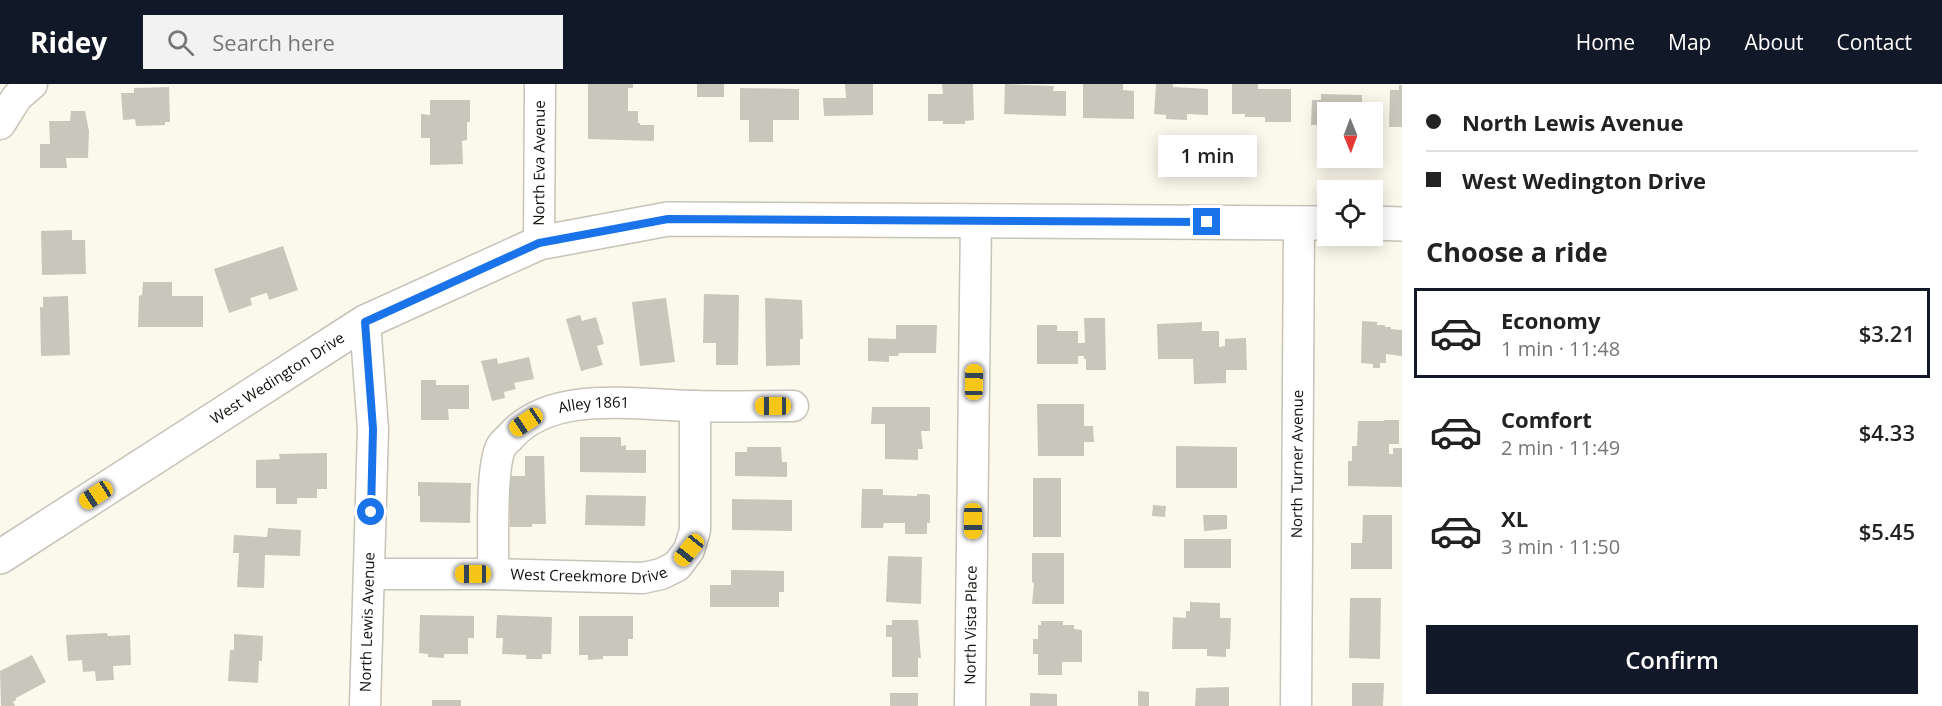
<!DOCTYPE html>
<meta charset="utf-8">
<style>
:root{--surface:#fff;--page:#f2f2f2;--text:#222;--muted:#767676;--line:#e0e0e0;--accent:#111827}
body{margin:0;font-family:"Open Sans",sans-serif;background:var(--page);color:var(--text);height:100vh;display:flex;flex-direction:column;font-size:22px;white-space:nowrap}
*{box-sizing:border-box;margin:0}
p{font-size:20px;color:var(--muted)}
.icon{flex:none;width:33px;height:33px;fill:none;stroke:currentColor;stroke-width:2;stroke-linecap:round;stroke-linejoin:round}
.map{position:relative;flex:1;overflow:hidden}
.side{display:flex;flex-direction:column;background:var(--surface);width:540px}
.side>*{flex:none}
.hud{display:grid;align-content:center;height:132px;padding:0 24px;background:var(--surface)}
.needle{width:39px;rotate:179deg}
.buttons{position:absolute;left:1317px;top:18px;display:grid;gap:12px}
.buttons a{display:grid;place-items:center;width:66px;height:66px;border-radius:0px;background:var(--surface);box-shadow:0 3px 15px #0003;font-size:30px}
.end{position:absolute;width:27px;height:27px;margin:-14px;border:8px solid #1a73e8;background:#fff;box-shadow:0 0 0 3px #fff}
.from{border-radius:50%}
.bubble{position:absolute;height:42px;border-radius:0px;background:var(--surface);box-shadow:0 3px 15px #0003;font-size:20px;font-weight:600;line-height:42px;text-align:center}
.car{position:absolute;width:18px;height:36px;margin:-18px -9px;border-radius:8px;box-shadow:0 0 4px 2px #0007;background:linear-gradient(#f5c518 24%,#345 0 40%,#f5c518 0 76%,#345 0 86%,#f5c518 0)}
.hud b{display:flex;align-items:center;gap:21px;height:57px;font-size:22px}
.hud b+b{border-top:2px solid var(--line)}
.hud i{width:15px;height:15px;background:var(--text)}
ul{padding:0;list-style:none}
li{display:flex;align-items:center;gap:18px;height:90px;margin:0 12px 9px;padding:0 12px;border:3px solid transparent;border-radius:0px}
li div{flex:1}
li b{display:block;font-size:22px}
li em{font-style:normal;font-weight:600}
li.on{border-color:var(--accent)}
li>.icon{width:54px;height:54px;stroke-width:1.5}
h2{padding:0 24px;font-size:27px;line-height:72px}
.button{display:flex;gap:12px;margin-top:auto;padding:12px 24px}
.button a{flex:1;height:69px;border-radius:0px;background:var(--accent);color:#fff;font-size:24px;font-weight:600;line-height:69px;text-align:center}
header{display:flex;align-items:center;gap:36px;box-sizing:border-box;height:84px;padding:0 30px;background:var(--accent);color:#fff}
header strong{font-size:28px}
nav{display:flex;gap:33px;margin-inline-start:auto;font-size:21px}
.search{width:420px;height:54px;background:var(--page);display:flex;align-items:center;gap:15px;box-sizing:border-box;padding:0 21px;border-radius:0px;color:var(--muted);font-size:22px}
main{display:flex;flex:1;min-height:0}
.map>svg:first-child{display:block}
.building{fill:#c9c7bb}
.lines{fill:none;stroke-linecap:round;stroke-linejoin:round}
.minor-casing{stroke:#c6c3b8;stroke-width:33}
.major-casing{stroke:#c6c3b8;stroke-width:36}
.minor{stroke:#fff;stroke-width:30}
.major{stroke:#fff;stroke-width:33}
.route{stroke:#1a73e8;stroke-width:8}
.labels{text-anchor:middle;stroke-width:4.5;stroke-linejoin:round;paint-order:stroke}
.street-label{font-size:15px;fill:#0f0f0b;stroke:#fbf9ec}
</style>
<header>
<strong>Ridey</strong>
<div class="search"><svg class="icon" aria-label="search" viewBox="0 0 24 24"><circle cx="10" cy="10" r="6"/><path d="M15 15l6 6"/></svg>Search here</div>
<nav><a>Home</a><a>Map</a><a>About</a><a>Contact</a></nav>
</header>
<main>
<div class="map">
<svg width="1402" height="622" viewBox="0 0 1402 622">
<rect width="100%" height="100%" fill="#fbf9ec"/>
<!-- building -->
<g class="building">
<polygon points="588,0 633,0 633,4 628,4 628,27 638,27 638,39 640,39 640,41 654,41 654,57 588,55"/>
<rect x="697" y="0" width="27" height="13"/>
<polygon points="845,0 873,0 873,31 824,32 823,14 846,14"/>
<polygon points="942,0 973,0 974,36 965,37 965,40 943,40 943,37 928,37 928,10 943,10"/>
<polygon points="1005,0 1054,2 1053,7 1066,7 1066,32 1004,30"/>
<polygon points="1083,0 1123,0 1123,6 1134,7 1134,35 1083,34"/>
<polygon points="1156,0 1173,0 1173,3 1208,5 1208,31 1187,30 1187,36 1166,35 1166,31 1154,30"/>
<polygon points="1232,0 1258,0 1258,5 1291,5 1291,38 1265,38 1265,33 1245,33 1245,30 1232,30"/>
<polygon points="1399,1 1402,1 1402,43 1389,43 1390,6 1399,6"/>
<polygon points="169,3 170,38 165,38 165,41 136,42 135,35 123,36 121,9 134,9 134,4"/>
<polygon points="740,4 799,5 799,36 773,36 773,58 749,58 749,36 740,36"/>
<polygon points="1321,10 1362,11 1362,28 1328,28 1328,41 1311,41 1312,16 1321,16"/>
<polygon points="430,16 470,16 470,38 467,38 467,56 462,57 463,80 430,81 430,54 421,54 421,30 430,31"/>
<polygon points="71,27 85,27 89,47 88,74 66,74 67,84 40,84 40,60 50,60 49,37 70,37"/>
<polygon points="72,146 72,156 85,156 86,190 42,191 41,147"/>
<polygon points="283,162 298,206 269,216 267,209 250,214 252,221 229,229 214,185"/>
<polygon points="143,198 172,198 172,212 203,212 203,243 138,243 139,212 142,211"/>
<polygon points="704,210 739,211 738,281 716,281 716,259 703,259"/>
<polygon points="68,212 70,271 41,272 40,223 43,223 43,213"/>
<polygon points="666,214 675,278 640,282 632,218"/>
<polygon points="765,214 802,216 803,255 800,255 800,281 766,282"/>
<polygon points="580,231 582,237 596,233 604,260 597,262 603,281 581,287 566,235"/>
<polygon points="1084,234 1105,234 1106,286 1086,286 1086,275 1084,275 1084,272 1078,272 1078,280 1037,280 1037,241 1057,241 1057,247 1078,247 1078,259 1085,259"/>
<polygon points="1362,237 1377,238 1377,241 1385,241 1385,243 1391,243 1391,245 1402,246 1402,272 1386,270 1386,279 1380,279 1380,284 1373,284 1373,280 1361,279"/>
<polygon points="1202,238 1202,247 1219,247 1219,263 1225,262 1225,255 1246,254 1247,286 1226,286 1226,299 1194,300 1193,275 1158,275 1157,240"/>
<polygon points="896,241 937,241 936,269 899,269 898,272 889,272 889,278 868,277 868,254 896,255"/>
<polygon points="529,273 534,295 514,299 516,305 504,308 505,314 492,317 481,277 497,274 498,280"/>
<polygon points="421,296 436,296 436,301 469,301 469,325 448,325 449,336 421,336"/>
<polygon points="1037,320 1084,320 1084,342 1093,342 1094,358 1084,358 1084,372 1038,372"/>
<polygon points="872,323 930,323 930,347 921,347 923,365 918,365 918,376 885,375 885,340 871,340"/>
<polygon points="1384,336 1399,336 1399,360 1389,360 1389,370 1393,370 1393,364 1402,364 1402,403 1348,402 1348,377 1352,377 1352,362 1357,362 1358,337 1384,337"/>
<polygon points="580,353 621,353 621,362 626,361 626,366 646,366 646,389 580,388"/>
<polygon points="1176,362 1237,363 1237,404 1176,404"/>
<polygon points="747,363 781,363 782,378 787,378 787,393 735,392 735,368 747,368"/>
<polygon points="327,369 327,405 317,405 317,414 297,414 297,420 276,420 276,404 256,404 256,376 280,375 279,370"/>
<polygon points="525,372 544,372 546,440 532,440 532,443 510,443 510,392 525,392"/>
<rect x="1033" y="394" width="28" height="59"/>
<polygon points="418,398 471,399 470,439 420,438 420,412 418,412"/>
<polygon points="862,405 883,405 883,411 917,412 917,410 926,410 930,411 930,439 927,439 927,450 905,450 905,439 884,439 883,444 861,444"/>
<polygon points="586,411 646,412 645,442 585,441"/>
<polygon points="732,415 792,416 792,447 732,446"/>
<polygon points="1153,421 1166,422 1165,433 1152,432"/>
<polygon points="1203,431 1227,431 1227,445 1204,447"/>
<polygon points="1363,431 1392,431 1392,485 1351,485 1351,459 1362,459"/>
<polygon points="268,444 301,446 300,472 265,471 264,504 237,503 239,469 233,469 234,451 267,453"/>
<rect x="1184" y="455" width="47" height="29"/>
<polygon points="1032,469 1064,469 1064,520 1032,520 1034,498 1032,499"/>
<polygon points="888,472 922,473 921,520 886,518"/>
<polygon points="731,486 784,487 784,508 779,508 779,523 710,523 710,501 731,501"/>
<polygon points="1350,514 1381,514 1380,575 1349,574"/>
<polygon points="1190,518 1220,519 1220,534 1231,534 1230,565 1226,565 1226,573 1207,572 1207,565 1172,565 1173,533 1186,534 1186,527 1190,527"/>
<polygon points="420,531 474,532 474,554 468,554 468,570 444,570 444,574 428,573 428,570 419,569"/>
<polygon points="497,531 552,533 551,570 542,570 542,575 526,575 526,571 502,570 503,554 496,554"/>
<polygon points="579,532 633,532 633,555 628,555 628,572 603,572 603,575 588,576 588,571 579,571"/>
<polygon points="892,536 918,536 921,574 918,574 918,593 892,593 892,553 886,553 886,541 892,541"/>
<polygon points="1041,537 1063,537 1063,541 1074,541 1074,545 1082,546 1082,578 1062,578 1062,591 1038,591 1038,570 1033,570 1033,555 1038,555 1038,541 1041,541"/>
<polygon points="107,549 108,552 130,551 131,581 113,582 114,596 96,597 95,587 83,588 82,576 68,577 66,551"/>
<polygon points="234,550 263,552 262,577 259,577 258,599 228,597 230,566 234,566"/>
<polygon points="32,571 46,598 16,614 16,616 13,618 15,622 1,622 0,587"/>
<polygon points="1352,599 1384,599 1383,622 1352,622"/>
<polygon points="1229,603 1229,622 1195,622 1196,604"/>
<polygon points="1138,607 1149,608 1149,622 1138,622"/>
<rect x="890" y="609" width="28" height="13"/>
<polygon points="1030,609 1057,610 1057,622 1030,622"/>
<rect x="432" y="616" width="29" height="6"/>
</g>
<g class="lines">
<!-- minor casing -->
<g class="minor-casing">
<g id="minor">
<polyline points="0,40 17,13 32,0"/>
<path id="s1" d="M 539,159 L 540,0"/>
<path id="s2" d="M 370,490 L 493,490 L 643,494 L 661,490 L 677,482 L 689,466 L 695,446 L 695,322"/>
<path id="s3" d="M 493,490 C 494,462 490,384 501,363 C 503,359 507,356 510,353 C 551,305 636,321 692,322 C 726,323 759,322 793,322"/>
<path id="s4" d="M 365,622 L 373,345 L 365,238"/>
<path id="s5" d="M 970,622 L 976,136"/>
<path id="s6" d="M 1296,622 L 1299,139"/>
</g>
</g>
<!-- major casing -->
<g class="major-casing">
<g id="major">
<polyline points="1372,139 1402,140"/>
<path id="s7" d="M 0,473 L 365,238 L 539,159 L 668,135 L 1328,139"/>
</g>
</g>
<!-- minor -->
<use href="#minor" class="minor"/>
<!-- major -->
<use href="#major" class="major"/>
</g>
<g class="lines">
<!-- route -->
<polyline class="route" points="371,428 373,345 365,238 539,159 668,135 1207,138"/>
</g>
<g class="labels">
<!-- street labels -->
<g class="street-label">
<text dy="5" stroke="none"><textPath href="#s1" startOffset="80">North Eva Avenue</textPath></text>
<text dy="5" stroke="none"><textPath href="#s7" startOffset="330">West Wedington Drive</textPath></text>
<text dy="5" stroke="none"><textPath href="#s3" startOffset="234">Alley 1861</textPath></text>
<text dy="5" stroke="none"><textPath href="#s6" startOffset="242">North Turner Avenue</textPath></text>
<text dy="5" stroke="none"><textPath href="#s2" startOffset="219">West Creekmore Drive</textPath></text>
<text dy="5" stroke="none"><textPath href="#s4" startOffset="84">North Lewis Avenue</textPath></text>
<text dy="5" stroke="none"><textPath href="#s5" startOffset="81">North Vista Place</textPath></text>
</g>
</g>
</svg>
<div class="buttons">
<a><svg class="needle" viewBox="-14 -14 28 28"><path d="M0-13l5 13h-10z" fill="#e53935"/><path d="M0 13l5-13h-10z" fill="#767676"/></svg></a>
<a><svg class="icon" aria-label="locate" viewBox="0 0 24 24"><circle cx="12" cy="12" r="6"/><path d="M12 2v4M12 18v4M2 12h4M18 12h4"/></svg></a>
</div>
<i class="end from" style="left:371px;top:428px"></i>
<i class="end" style="left:1207px;top:138px"></i>
<div class="bubble" style="left:1158px;top:51px;width:99px">1 min</div>
<i class="car" style="left:974px;top:298px;rotate:1deg"></i>
<i class="car" style="left:773px;top:322px;rotate:270deg"></i>
<i class="car" style="left:526px;top:338px;rotate:236deg"></i>
<i class="car" style="left:96px;top:411px;rotate:237deg"></i>
<i class="car" style="left:973px;top:437px;rotate:180deg"></i>
<i class="car" style="left:689px;top:466px;rotate:219deg"></i>
<i class="car" style="left:473px;top:490px;rotate:270deg"></i>
</div>
<section class="side">
<div class="hud">
<b><i class="from"></i>North Lewis Avenue</b>
<b><i></i>West Wedington Drive</b>
</div>
<h2>Choose a ride</h2>
<ul>
<li class="on"><svg class="icon" aria-label="car" viewBox="0 0 24 24"><path d="M5 17H2v-5l4-1 3-4h7l3 4 3 1v5h-3M9 17h6M6 11h13"/><circle cx="7" cy="17" r="2"/><circle cx="17" cy="17" r="2"/></svg><div><b>Economy</b><p>1 min · 11:48</p></div><em>$3.21</em></li>
<li><svg class="icon" aria-label="car" viewBox="0 0 24 24"><path d="M5 17H2v-5l4-1 3-4h7l3 4 3 1v5h-3M9 17h6M6 11h13"/><circle cx="7" cy="17" r="2"/><circle cx="17" cy="17" r="2"/></svg><div><b>Comfort</b><p>2 min · 11:49</p></div><em>$4.33</em></li>
<li><svg class="icon" aria-label="car" viewBox="0 0 24 24"><path d="M5 17H2v-5l4-1 3-4h7l3 4 3 1v5h-3M9 17h6M6 11h13"/><circle cx="7" cy="17" r="2"/><circle cx="17" cy="17" r="2"/></svg><div><b>XL</b><p>3 min · 11:50</p></div><em>$5.45</em></li>
</ul>
<div class="button"><a>Confirm</a></div>
</section>
</main>
